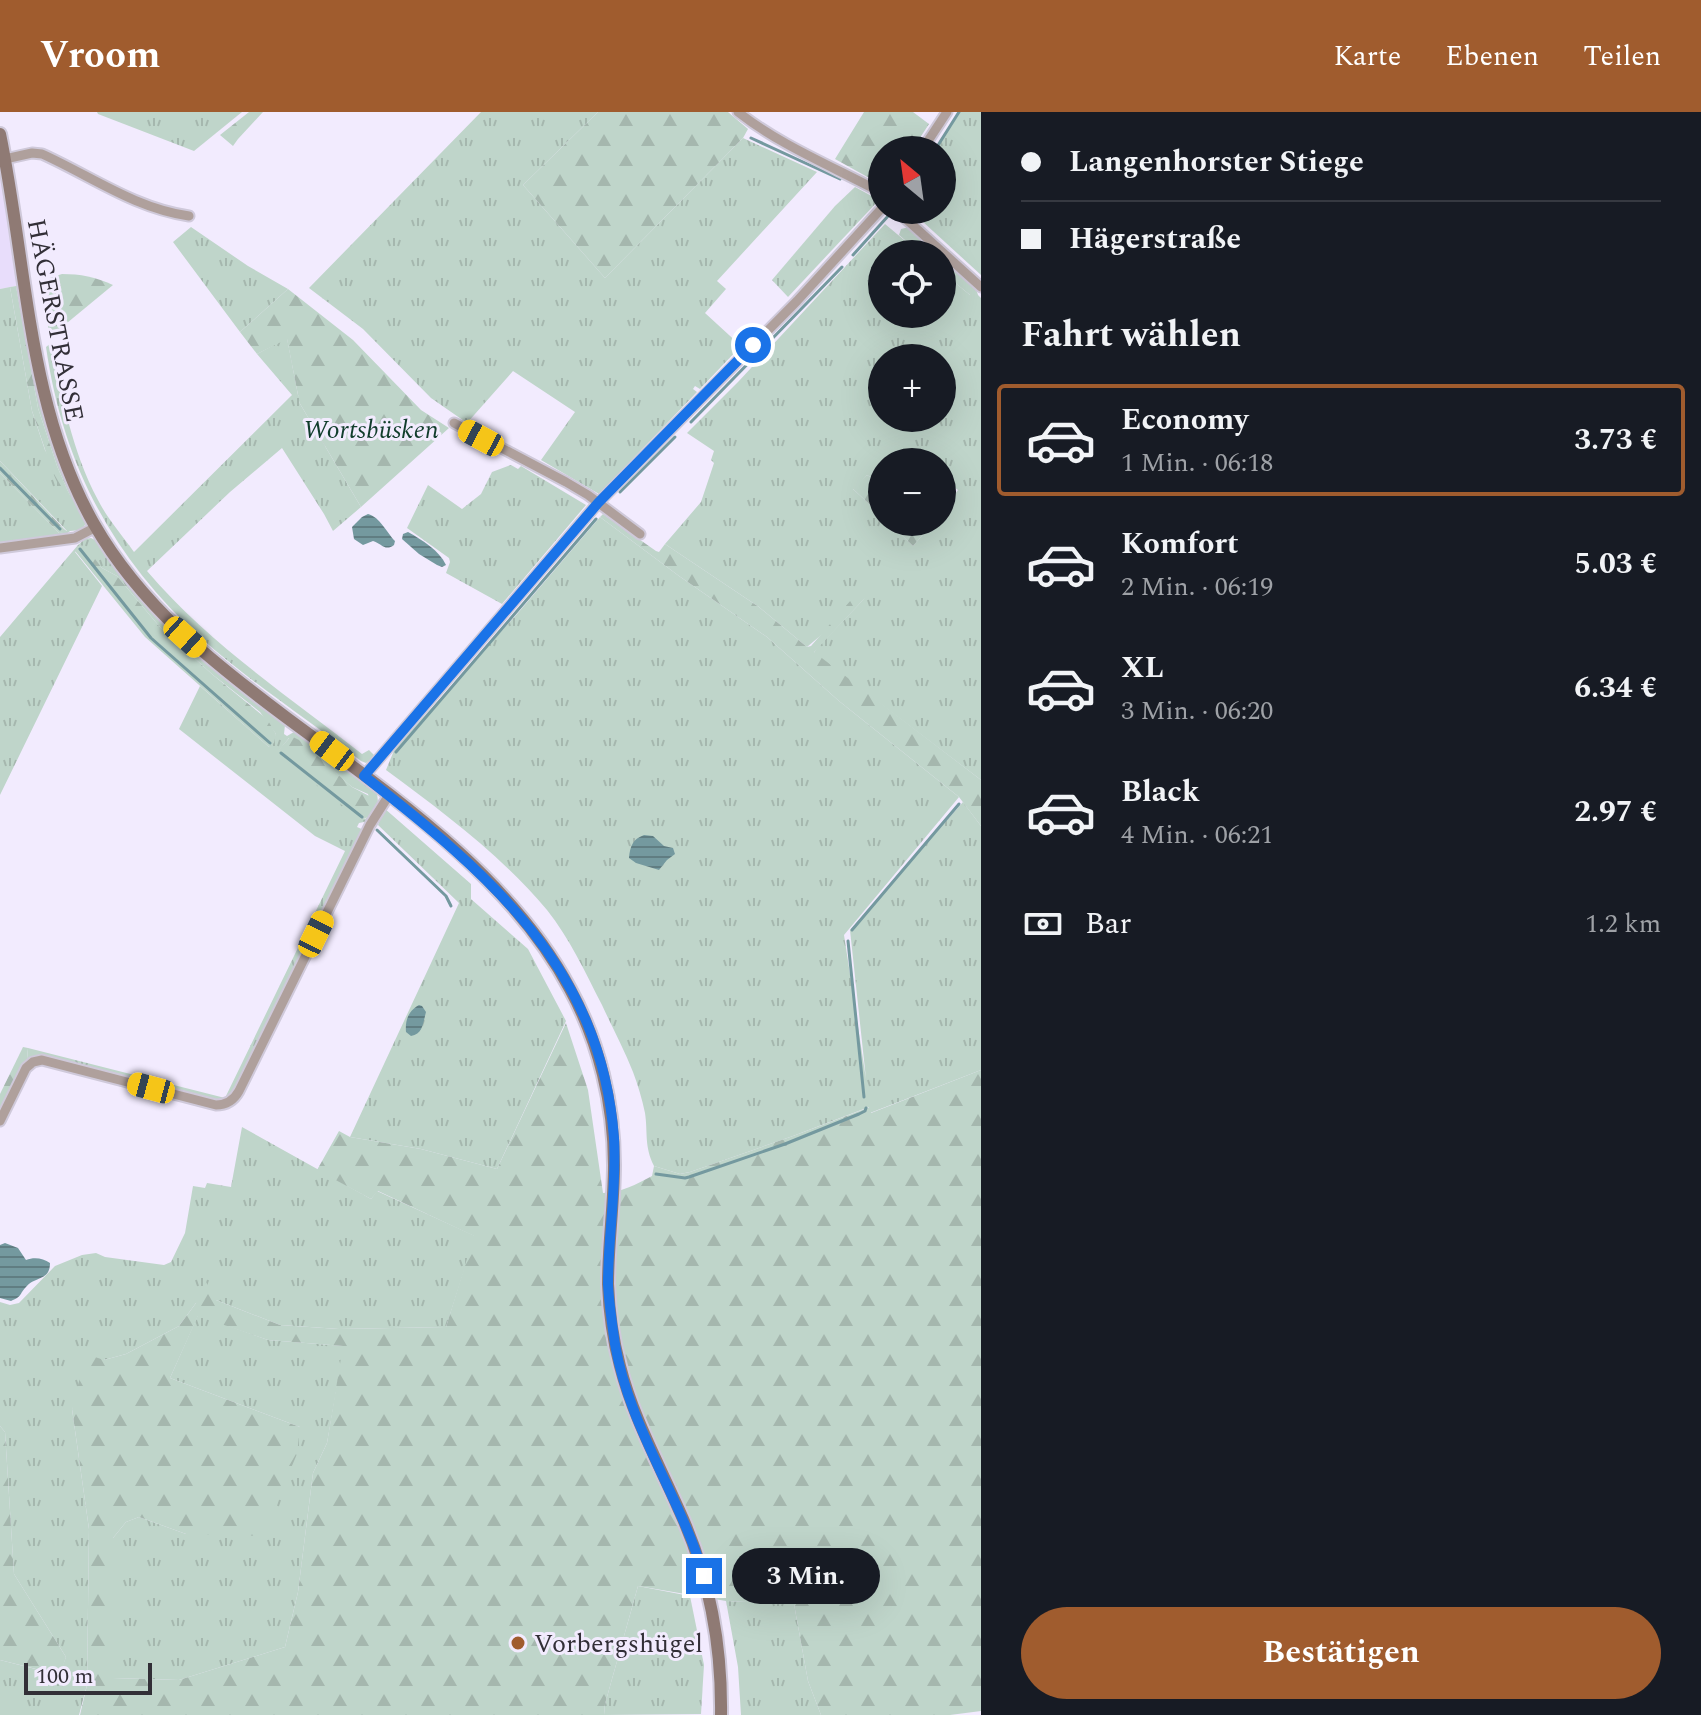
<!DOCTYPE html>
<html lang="de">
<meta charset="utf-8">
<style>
:root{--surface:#171b24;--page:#242831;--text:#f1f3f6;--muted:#9ea1a6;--line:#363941;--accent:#a05c2e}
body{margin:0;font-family:Spectral,serif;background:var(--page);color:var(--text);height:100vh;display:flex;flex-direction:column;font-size:30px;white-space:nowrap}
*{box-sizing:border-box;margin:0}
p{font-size:26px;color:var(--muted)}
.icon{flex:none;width:44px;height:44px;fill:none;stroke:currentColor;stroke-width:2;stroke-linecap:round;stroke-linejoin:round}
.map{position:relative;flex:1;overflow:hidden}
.side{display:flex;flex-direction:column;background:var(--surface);width:720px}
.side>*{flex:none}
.top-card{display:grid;align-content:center;height:176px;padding:0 40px;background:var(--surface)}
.needle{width:52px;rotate:331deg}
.fabs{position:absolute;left:868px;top:24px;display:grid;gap:16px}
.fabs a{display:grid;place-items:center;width:88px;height:88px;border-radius:50%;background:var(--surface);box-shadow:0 8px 32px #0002;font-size:40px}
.scale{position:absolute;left:24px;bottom:20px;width:128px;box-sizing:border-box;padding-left:8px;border:4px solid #322f37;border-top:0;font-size:22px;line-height:28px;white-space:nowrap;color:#322f37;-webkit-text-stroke:6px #f2ebfe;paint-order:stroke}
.end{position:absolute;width:36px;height:36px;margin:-18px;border:10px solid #1a73e8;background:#fff;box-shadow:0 0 0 4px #fff}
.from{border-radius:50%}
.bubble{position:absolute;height:56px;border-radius:28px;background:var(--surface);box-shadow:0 8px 32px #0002;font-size:26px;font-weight:700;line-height:56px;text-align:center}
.car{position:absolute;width:24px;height:48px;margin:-24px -12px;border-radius:10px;box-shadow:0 0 6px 2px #0007;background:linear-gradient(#f5c518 24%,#345 0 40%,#f5c518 0 76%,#345 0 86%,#f5c518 0)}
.top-card b{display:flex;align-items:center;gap:28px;height:76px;font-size:30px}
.top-card b+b{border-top:2px solid var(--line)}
.top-card i{width:20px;height:20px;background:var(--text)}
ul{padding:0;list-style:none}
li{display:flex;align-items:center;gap:24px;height:112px;margin:0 16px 12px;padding:0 24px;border:4px solid transparent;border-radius:8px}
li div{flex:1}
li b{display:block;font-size:30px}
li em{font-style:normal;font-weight:700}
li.current{border-color:var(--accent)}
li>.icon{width:72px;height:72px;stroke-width:1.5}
h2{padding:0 40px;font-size:36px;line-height:96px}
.pay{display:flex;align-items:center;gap:20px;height:88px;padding:0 40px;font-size:30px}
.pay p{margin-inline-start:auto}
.primary-button{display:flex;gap:16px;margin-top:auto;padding:16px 40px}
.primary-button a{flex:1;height:92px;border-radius:48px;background:var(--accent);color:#fff;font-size:32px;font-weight:700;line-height:92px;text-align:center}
header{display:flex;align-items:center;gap:48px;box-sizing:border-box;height:112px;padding:0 40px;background:var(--accent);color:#fff}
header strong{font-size:38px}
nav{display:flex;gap:44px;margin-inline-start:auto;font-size:28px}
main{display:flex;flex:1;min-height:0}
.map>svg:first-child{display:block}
.built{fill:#e8ddfb}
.grass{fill:url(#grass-tufts);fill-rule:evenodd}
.forest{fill:url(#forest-firs);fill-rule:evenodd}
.water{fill:url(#water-rules)}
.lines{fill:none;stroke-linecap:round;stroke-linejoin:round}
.stream{stroke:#74999f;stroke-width:3}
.minor-casing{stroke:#cfc9da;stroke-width:13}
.secondary-casing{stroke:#cfc9da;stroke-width:16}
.minor{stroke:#afa09c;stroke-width:9}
.secondary{stroke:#8f7a74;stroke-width:12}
.route{stroke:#1a73e8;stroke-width:10}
.poi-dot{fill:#a05c2e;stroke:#f2ebfe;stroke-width:3}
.labels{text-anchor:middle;stroke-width:6;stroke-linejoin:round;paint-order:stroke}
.street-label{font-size:26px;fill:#322f37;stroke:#f2ebfe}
.park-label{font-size:26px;font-style:italic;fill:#113d2c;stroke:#f2ebfe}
.poi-label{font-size:26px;fill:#322f37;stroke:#f2ebfe;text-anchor:start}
</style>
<header>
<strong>Vroom</strong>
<nav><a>Karte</a><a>Ebenen</a><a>Teilen</a></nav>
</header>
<main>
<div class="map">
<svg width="981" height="1603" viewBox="0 0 981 1603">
<defs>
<pattern id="grass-tufts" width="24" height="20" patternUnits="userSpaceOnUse" patternTransform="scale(2)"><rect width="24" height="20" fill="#bfd5ca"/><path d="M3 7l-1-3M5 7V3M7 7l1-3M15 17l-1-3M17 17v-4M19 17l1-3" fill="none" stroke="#a5b7ae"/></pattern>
<pattern id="forest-firs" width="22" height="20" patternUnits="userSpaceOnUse" patternTransform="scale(2)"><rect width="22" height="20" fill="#bfd5ca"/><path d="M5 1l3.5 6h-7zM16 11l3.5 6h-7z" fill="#a5b7ae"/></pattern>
<pattern id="water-rules" width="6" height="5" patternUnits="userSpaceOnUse" patternTransform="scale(2)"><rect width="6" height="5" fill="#74999f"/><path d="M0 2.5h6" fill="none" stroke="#607d82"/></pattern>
</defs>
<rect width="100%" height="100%" fill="#f2ebfe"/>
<!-- built -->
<polygon class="built" points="0,59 20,173 0,177"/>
<!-- grass -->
<g class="grass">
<polygon points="97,0 242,0 194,39 98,2"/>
<polygon points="481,0 598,0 523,73 605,166 743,26 817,60 717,169 726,177 705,201 741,234 700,277 695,274 693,277 697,280 599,382 541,348 575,300 513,259 467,311 431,286 363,217 309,176"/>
<polygon points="959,0 981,0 981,163 910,98 942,98 942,38 935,38"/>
<polygon points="855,75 879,88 788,185 772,168 835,94"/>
<path d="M 885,112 L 921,142 L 882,142 L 882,202 L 942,202 L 942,160 L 970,183 L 978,183 L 981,186 L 981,668 L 815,542 L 814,540 L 817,536 L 865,486 L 807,535 L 759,495 L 665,432 L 701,390 L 714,351 L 711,348 L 714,339 L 687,321 L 738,270 ZM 882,246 L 942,246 L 942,306 L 882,306 ZM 882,350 L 942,350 L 942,366 L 958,378 L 942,400 L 942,410 L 934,410 L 913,434 L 888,410 L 882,410 L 882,404 L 853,377 L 867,363 L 882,372 Z"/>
<polygon points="191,115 248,154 288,177 240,220 173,130"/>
<path d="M 19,173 L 42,299 L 60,355 L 86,410 C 83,420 78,418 70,419 L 65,423 L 0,434 L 0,361 L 59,421 L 67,419 L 0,349 L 0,177 L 10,175 L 32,299 L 45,338 L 70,384 L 57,354 L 38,296 L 16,174 Z"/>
<path d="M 287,226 L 298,283 L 301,288 L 299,290 L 361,395 L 333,419 L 324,402 L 282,336 L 230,380 L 147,459 C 208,531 288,584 362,642 L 369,638 L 375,644 L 366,651 L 361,649 C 308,607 251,571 201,526 C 113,446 63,353 46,235 L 51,231 C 62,285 72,339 98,388 C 107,406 122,423 134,440 L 292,283 L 257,242 Z"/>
<polygon points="511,353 518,357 521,354 586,393 502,492 446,461 450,450 449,446 407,416 428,373 462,397 481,382 492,360"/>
<path d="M 600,405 L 679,464 L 767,525 L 839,589 L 959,685 L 844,823 L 866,967 L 850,818 L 963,690 L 981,714 L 981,958 L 870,1001 L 869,995 L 793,1024 L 690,1060 L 680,1062 L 654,1054 C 644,1034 648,1021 645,1001 C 642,987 638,973 633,960 C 624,937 612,915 602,893 C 585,860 570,827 547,798 C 502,744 443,700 386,658 L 395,636 L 517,502 Z"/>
<path d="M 91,426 L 95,428 C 147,506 210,557 285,613 L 284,622 L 287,624 L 294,620 L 377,681 L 378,690 L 369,709 L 359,711 L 357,715 L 364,718 L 234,981 L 224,988 L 215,988 L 36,945 L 0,1004 L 0,998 L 27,947 L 28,936 L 225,986 L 345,739 L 315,724 L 179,617 L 200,574 L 269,635 L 276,622 L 260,600 L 213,563 L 159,514 L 117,464 L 102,456 L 82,433 L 75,440 L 102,474 L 0,683 L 0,525 L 78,433 L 85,427 ZM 289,626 L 324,651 L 352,675 L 368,682 L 372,700 L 365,707 L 277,641 Z"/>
<polygon points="384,696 471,772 471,787 528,837 566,909 497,1057 421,1037 350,1025 459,791 378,713"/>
<polygon points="242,1015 371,1087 377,1079 475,1124 446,1215 339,1217 280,1213 216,1188 196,1191 179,1214 126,1242 104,1248 72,1297 89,1417 87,1573 79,1603 0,1603 0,1548 59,1563 66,1545 14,1462 5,1320 0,1314 0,1190 10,1193 19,1191 55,1154 82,1143 96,1141 105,1145 164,1153 171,1150 185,1121 193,1074 205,1076 207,1071 231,1075"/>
<polygon points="198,1203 268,1228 344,1234 327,1331 313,1361 298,1480 285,1535 179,1568 113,1566 113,1426 126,1410 139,1405 186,1422 300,1315 170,1266"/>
<polygon points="638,1474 690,1484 704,1553 701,1602 604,1603 605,1592"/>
<polygon points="726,1489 794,1492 808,1569 821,1603 741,1603 738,1555"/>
</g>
<!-- forest -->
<g class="forest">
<polygon points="249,0 263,0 238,27 233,34 220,23"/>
<polygon points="598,0 728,0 748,17 743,26 605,166 523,73"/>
<polygon points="864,0 913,0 929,12 912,38 882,38 882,73 835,47"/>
<polygon points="905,116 909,116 938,142 921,142 899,123 901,117"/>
<polygon points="942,146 976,177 978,183 970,183 942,160"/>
<path d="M 62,162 C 80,162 96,165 113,173 L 50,225 L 40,169 Z"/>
<polygon points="16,174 38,296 57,354 70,384 66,390 53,361 32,299 10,175"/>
<polygon points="288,177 353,228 421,298 449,316 361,395 299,290 300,288 298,283 287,227 257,242 240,220"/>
<polygon points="0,349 64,417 68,420 59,421 0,361"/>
<polygon points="867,363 882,372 882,404 852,376"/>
<polygon points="603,402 656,439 659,440 665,432 759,495 807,535 811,534 858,480 865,486 814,540 981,668 981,714 959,685 839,589 767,525 679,464 600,405"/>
<polygon points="888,410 934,410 913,434"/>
<polygon points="82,433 85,434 102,456 117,464 159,514 213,563 267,607 276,622 274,631 269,635 145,525 75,439"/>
<polygon points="291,624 299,628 352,675 373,686 375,694 368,705 361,708 276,641"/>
<path d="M 566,911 L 588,978 L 603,1081 C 620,1081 637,1072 652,1064 L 654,1054 L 680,1062 L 690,1060 L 793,1024 L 870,995 L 871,1001 L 981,958 L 981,1599 L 950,1603 L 821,1603 L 808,1569 L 794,1492 L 726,1489 L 638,1474 L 605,1592 L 604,1603 L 80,1603 L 87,1573 L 89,1417 L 72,1297 L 86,1242 L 104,1248 L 126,1242 L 179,1214 L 196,1191 L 206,1170 L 216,1188 L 280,1213 L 339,1217 L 446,1215 L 474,1124 L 378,1079 L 371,1087 L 317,1058 L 339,1019 L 350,1025 L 421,1037 L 497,1057 ZM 198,1204 L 268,1228 L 343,1234 L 327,1331 L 313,1361 L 298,1480 L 285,1535 L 179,1568 L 113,1566 L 113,1426 L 126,1410 L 139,1405 L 186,1422 L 262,1424 L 297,1342 L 300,1315 L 170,1266 Z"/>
<polygon points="23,935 28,936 27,947 0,998 0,982"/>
<polygon points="0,1314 5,1320 14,1462 66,1545 60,1563 0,1548"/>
</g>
<!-- water -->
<g class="water">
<path d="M 368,402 C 380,405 387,421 395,429 L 394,433 C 385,440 381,431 373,429 L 363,433 L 354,427 L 352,415 L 362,405 Z"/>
<path d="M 408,420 C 422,428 439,438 446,453 L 442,455 L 437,453 L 419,442 L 402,427 L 403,422 Z"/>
<path d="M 644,723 L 653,724 L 664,734 L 673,736 L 675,742 L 667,748 L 659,758 L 636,751 L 629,746 C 630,734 633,727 644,723 Z"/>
<path d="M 419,893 L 422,894 L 426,900 C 423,911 423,922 411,924 L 406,920 C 405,909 408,899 419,893 Z"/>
<path d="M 5,1131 L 18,1136 L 26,1148 C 34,1145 43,1146 50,1151 C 50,1169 35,1164 26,1175 C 19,1182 23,1184 11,1189 L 0,1186 L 0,1133 Z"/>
</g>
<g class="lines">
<!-- stream -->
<g class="stream">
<polyline points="751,26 840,67"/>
<polyline points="935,38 959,0"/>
<polyline points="853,143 889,103"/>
<polyline points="691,310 842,155"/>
<polyline points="0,356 60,417"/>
<polyline points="620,380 675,325"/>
<polyline points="80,437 151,526 270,631"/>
<polyline points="396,640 596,407"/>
<polyline points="281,641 362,705"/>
<polyline points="377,718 446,784 451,794"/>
<polyline points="852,818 959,692"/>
<polyline points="848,829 864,985"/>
<polyline points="656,1062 685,1066 689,1065 785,1032 859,1002 865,999 866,996"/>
</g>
<!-- minor casing -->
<g class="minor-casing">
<g id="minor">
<path d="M 738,0 C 781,34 834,55 882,81"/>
<polyline points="922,38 947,0"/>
<path d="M 5,47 L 32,41 L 42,42 C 91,64 134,96 189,104"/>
<polyline points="896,98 981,175"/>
<polyline points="454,311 566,370 588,383 640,422"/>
<polyline points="0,436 75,426 96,415"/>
<polyline points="364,664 598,391 797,189 882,96"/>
<path d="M 0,1009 L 26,956 L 33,950 L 42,948 L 216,993 C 227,993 234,988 239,979 L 370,713 L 389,683"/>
</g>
</g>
<!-- secondary casing -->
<g class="secondary-casing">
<path id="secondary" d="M 0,22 C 27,152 27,294 94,412 C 141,494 212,550 287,606 C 388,681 510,763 570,877 C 599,930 614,992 614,1053 C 614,1093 608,1132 608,1172 C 609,1199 613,1228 620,1254 C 633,1305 658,1350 679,1398 C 709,1463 722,1532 721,1603"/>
</g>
<!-- minor -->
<use href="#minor" class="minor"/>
<!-- secondary -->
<use href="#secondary" class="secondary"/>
</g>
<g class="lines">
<!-- route -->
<path class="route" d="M 704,1464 C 680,1384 629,1315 615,1232 C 612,1212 609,1192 608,1172 C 608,1123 617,1075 614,1026 C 601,855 488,761 364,664 L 598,391 L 753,233"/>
</g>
<!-- markers -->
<circle class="poi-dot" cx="518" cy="1531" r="8"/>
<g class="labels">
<!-- street labels -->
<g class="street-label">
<text transform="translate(56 208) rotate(79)" y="9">HÄGERSTRASSE</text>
</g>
<!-- park labels -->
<g class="park-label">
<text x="371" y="326">Wortsbüsken</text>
</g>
<!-- poi labels -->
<g class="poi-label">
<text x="534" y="1540">Vorbergshügel</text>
</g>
</g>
</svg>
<div class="fabs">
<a><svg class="needle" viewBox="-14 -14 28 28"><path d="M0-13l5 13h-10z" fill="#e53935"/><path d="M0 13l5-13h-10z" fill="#9ea1a6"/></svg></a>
<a><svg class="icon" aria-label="locate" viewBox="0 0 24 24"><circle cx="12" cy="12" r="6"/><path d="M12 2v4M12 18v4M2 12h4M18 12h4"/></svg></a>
<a>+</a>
<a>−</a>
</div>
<div class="scale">100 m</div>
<i class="end from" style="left:753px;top:233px"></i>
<i class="end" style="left:704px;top:1464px"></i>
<div class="bubble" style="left:732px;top:1436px;width:148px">3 Min.</div>
<i class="car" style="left:481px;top:326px;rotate:298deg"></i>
<i class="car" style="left:185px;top:525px;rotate:132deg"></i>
<i class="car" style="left:332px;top:639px;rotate:307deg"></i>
<i class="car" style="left:316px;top:822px;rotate:26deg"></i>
<i class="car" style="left:151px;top:976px;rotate:285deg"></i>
</div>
<section class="side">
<div class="top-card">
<b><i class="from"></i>Langenhorster Stiege</b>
<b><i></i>Hägerstraße</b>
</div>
<h2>Fahrt wählen</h2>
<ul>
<li class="current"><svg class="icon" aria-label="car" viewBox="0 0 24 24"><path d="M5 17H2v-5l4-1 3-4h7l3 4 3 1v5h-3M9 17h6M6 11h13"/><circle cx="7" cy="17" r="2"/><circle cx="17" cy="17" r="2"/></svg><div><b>Economy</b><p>1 Min. · 06:18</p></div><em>3.73 €</em></li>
<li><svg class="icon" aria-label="car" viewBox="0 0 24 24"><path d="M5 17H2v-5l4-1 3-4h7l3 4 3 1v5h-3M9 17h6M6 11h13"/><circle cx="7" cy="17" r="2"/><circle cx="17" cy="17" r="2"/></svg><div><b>Komfort</b><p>2 Min. · 06:19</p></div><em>5.03 €</em></li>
<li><svg class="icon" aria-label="car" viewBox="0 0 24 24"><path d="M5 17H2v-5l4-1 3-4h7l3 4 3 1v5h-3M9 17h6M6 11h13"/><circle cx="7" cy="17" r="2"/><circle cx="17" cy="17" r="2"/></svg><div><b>XL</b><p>3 Min. · 06:20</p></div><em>6.34 €</em></li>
<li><svg class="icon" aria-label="car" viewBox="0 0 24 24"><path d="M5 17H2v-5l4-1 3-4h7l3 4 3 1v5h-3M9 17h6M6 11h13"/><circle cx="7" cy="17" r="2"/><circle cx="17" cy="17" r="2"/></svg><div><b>Black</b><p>4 Min. · 06:21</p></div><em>2.97 €</em></li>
</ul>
<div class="pay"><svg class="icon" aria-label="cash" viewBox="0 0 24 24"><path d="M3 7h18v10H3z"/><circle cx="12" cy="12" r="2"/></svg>Bar<p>1.2 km</p></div>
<div class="primary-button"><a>Bestätigen</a></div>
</section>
</main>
